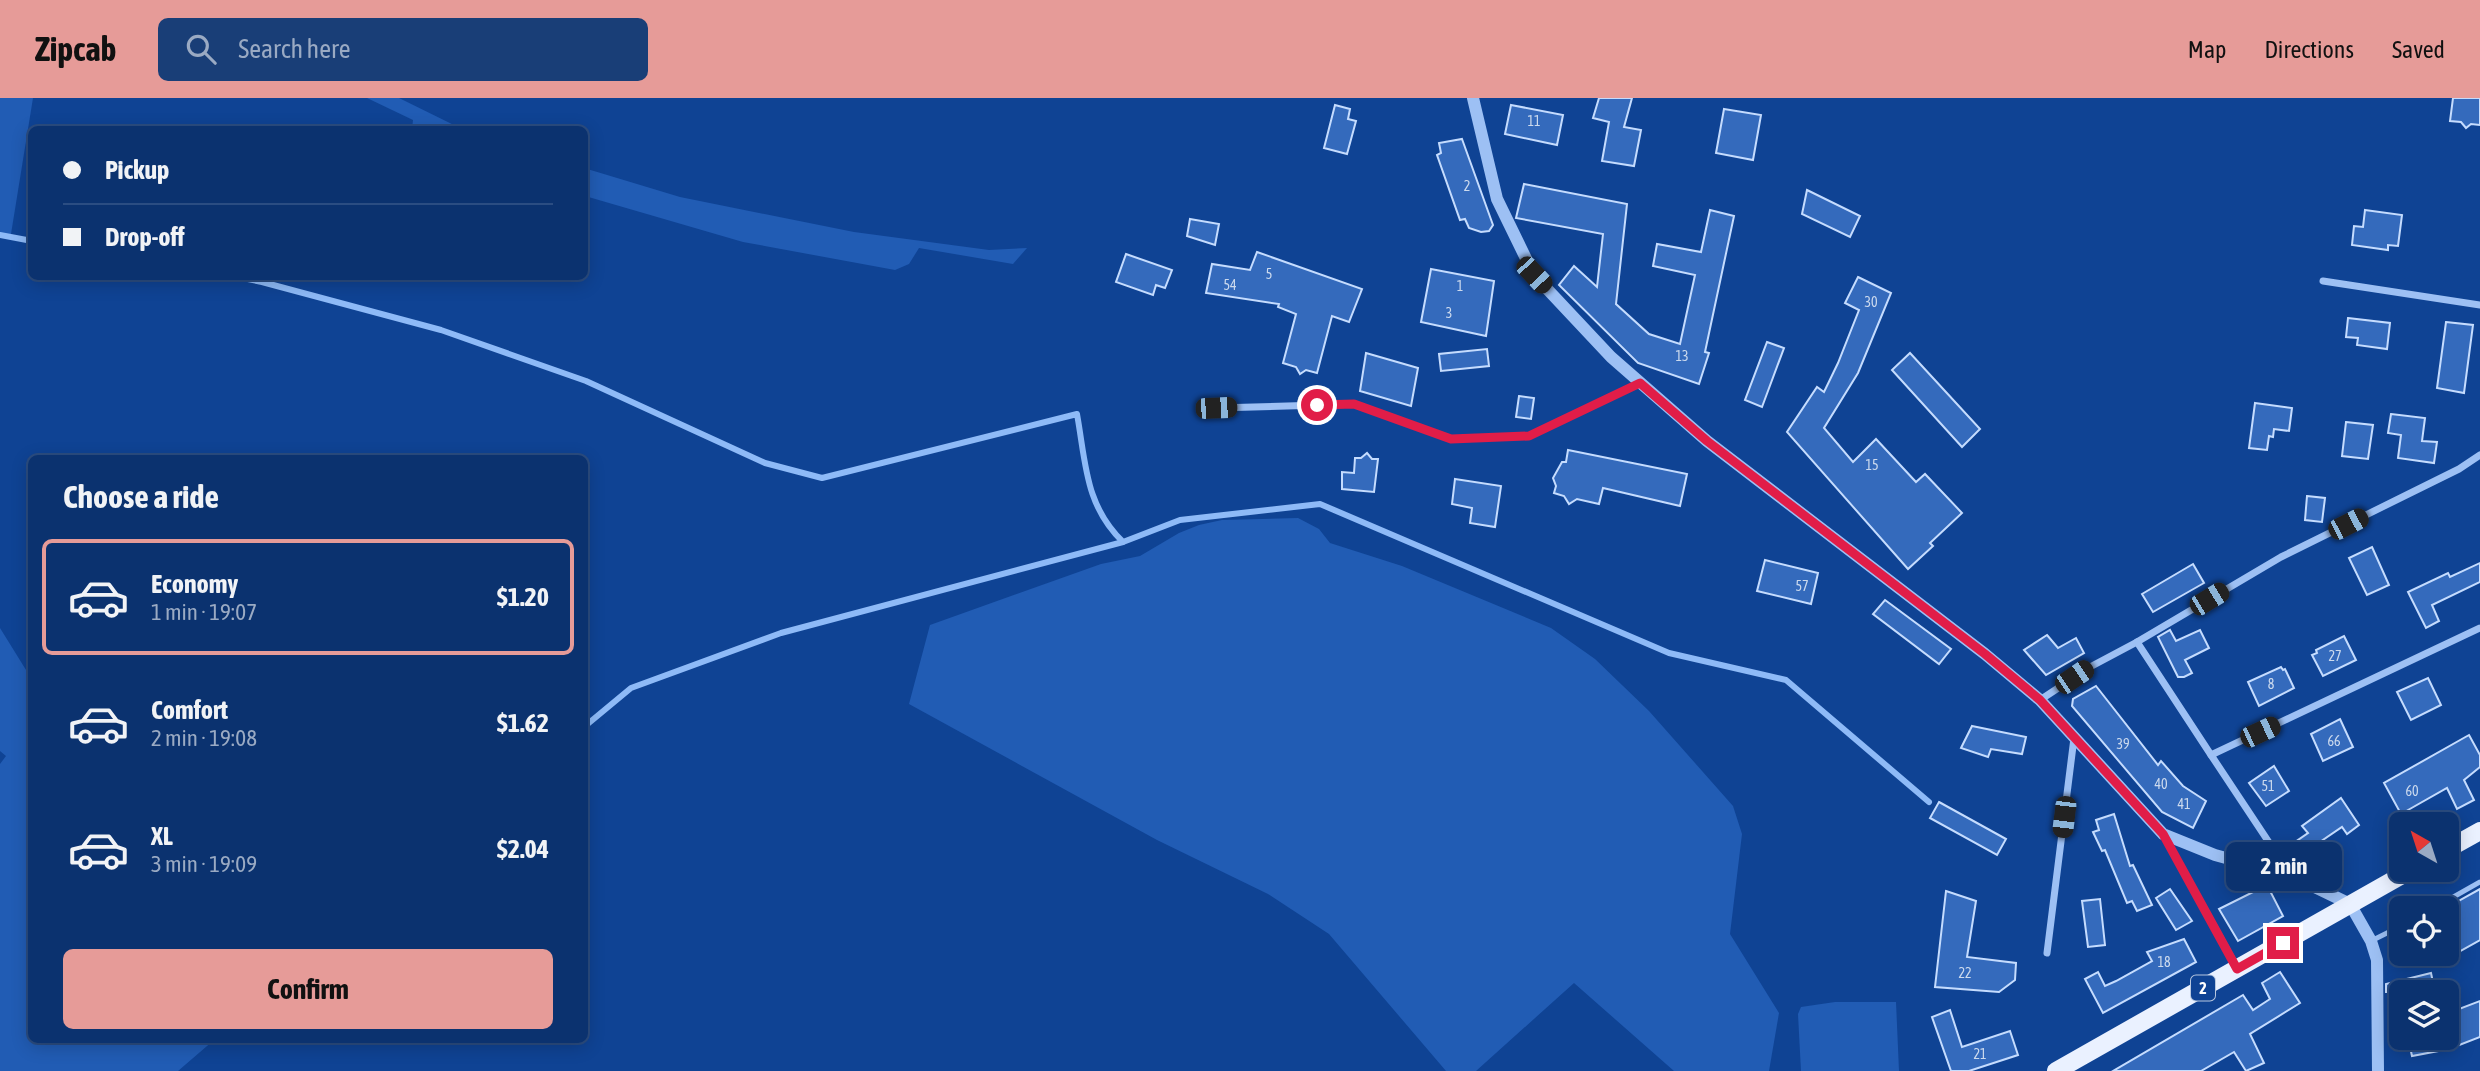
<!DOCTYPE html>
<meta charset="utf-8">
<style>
:root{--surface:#0b326f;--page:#193e77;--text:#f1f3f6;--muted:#9aaac3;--line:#2b4d82;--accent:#e69b98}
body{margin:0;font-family:"Asap Condensed",sans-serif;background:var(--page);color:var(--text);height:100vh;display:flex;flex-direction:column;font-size:26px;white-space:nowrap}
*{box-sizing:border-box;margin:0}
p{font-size:23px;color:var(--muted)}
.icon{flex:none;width:38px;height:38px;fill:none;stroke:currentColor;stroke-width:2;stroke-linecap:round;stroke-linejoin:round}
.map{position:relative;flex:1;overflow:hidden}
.sheet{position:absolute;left:28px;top:357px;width:560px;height:588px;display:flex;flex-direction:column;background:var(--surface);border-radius:10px;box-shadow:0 4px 18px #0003,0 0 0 2px var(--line)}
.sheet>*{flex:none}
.banner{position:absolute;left:28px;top:28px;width:560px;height:154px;border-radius:10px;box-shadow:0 4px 18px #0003,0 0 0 2px var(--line);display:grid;align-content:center;height:154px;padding:0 35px;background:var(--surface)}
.needle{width:46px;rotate:321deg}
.tools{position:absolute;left:2389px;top:714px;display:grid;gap:14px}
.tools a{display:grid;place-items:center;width:70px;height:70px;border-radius:10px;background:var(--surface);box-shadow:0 4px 18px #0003,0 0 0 2px var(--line);font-size:35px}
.end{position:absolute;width:32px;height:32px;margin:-16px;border:9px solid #e11d48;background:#fff;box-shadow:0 0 0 4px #fff}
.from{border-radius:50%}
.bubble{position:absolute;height:49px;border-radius:10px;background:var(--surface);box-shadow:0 4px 18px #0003,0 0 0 2px var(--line);font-size:23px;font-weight:700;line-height:49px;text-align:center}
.car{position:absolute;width:21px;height:42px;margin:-21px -10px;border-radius:9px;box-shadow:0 0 5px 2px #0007;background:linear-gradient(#222 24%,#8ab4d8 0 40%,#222 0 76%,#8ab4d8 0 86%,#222 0)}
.banner b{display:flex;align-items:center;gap:24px;height:66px;font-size:26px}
.banner b+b{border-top:2px solid var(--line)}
.banner i{width:18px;height:18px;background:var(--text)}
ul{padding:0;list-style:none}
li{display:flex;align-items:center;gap:21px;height:116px;margin:0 14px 10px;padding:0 21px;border:4px solid transparent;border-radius:10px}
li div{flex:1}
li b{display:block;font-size:26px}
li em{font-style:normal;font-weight:700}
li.current{border-color:var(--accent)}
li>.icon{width:63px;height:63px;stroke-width:1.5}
h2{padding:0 35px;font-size:32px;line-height:84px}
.action{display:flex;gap:14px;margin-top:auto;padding:14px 35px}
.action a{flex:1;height:80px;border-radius:10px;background:var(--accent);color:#111;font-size:28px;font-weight:700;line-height:80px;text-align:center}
header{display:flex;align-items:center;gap:42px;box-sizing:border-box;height:98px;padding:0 35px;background:var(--accent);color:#111}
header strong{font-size:33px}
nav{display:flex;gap:38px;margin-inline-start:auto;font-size:24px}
.search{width:490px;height:63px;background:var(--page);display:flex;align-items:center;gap:18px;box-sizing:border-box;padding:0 24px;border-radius:10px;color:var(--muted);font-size:26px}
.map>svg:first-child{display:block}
.green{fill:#215cb4}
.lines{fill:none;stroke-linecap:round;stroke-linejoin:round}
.stream{stroke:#8ebaf7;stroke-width:6}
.building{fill:#346abc;stroke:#c5dcfe;stroke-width:2}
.service{stroke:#9dc0f4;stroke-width:5}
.minor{stroke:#9dc0f4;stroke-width:7}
.tertiary{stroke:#9dc0f4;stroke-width:12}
.primary{stroke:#eaf1ff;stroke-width:18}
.route{stroke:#e11d48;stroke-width:9}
.labels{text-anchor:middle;stroke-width:5;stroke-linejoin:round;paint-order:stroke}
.number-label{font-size:14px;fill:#ccdaee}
.shield{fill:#0f4394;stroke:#b7c7df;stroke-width:2}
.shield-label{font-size:16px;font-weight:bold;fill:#fff}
</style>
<header>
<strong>Zipcab</strong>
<div class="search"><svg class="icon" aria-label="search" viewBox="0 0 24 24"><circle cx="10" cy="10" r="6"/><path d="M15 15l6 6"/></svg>Search here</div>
<nav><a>Map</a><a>Directions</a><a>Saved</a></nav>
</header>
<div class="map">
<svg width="2480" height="973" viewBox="0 0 2480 973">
<rect width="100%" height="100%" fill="#0f4394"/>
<!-- green -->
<g class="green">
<polygon points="0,0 33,0 11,136 0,137"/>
<polygon points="367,0 399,0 462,31 412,31 413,22"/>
<polygon points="584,70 680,99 854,134 989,152 1027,150 1013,166 919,150 909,166 895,172 743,144 585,98"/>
<polygon points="1298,420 1319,431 1330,445 1402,468 1551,530 1595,561 1649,613 1733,708 1742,736 1730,836 1779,915 1769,973 1674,973 1574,885 1476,973 1446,973 1329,836 1268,796 1157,742 909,606 930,527 1101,466 1140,458 1179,435 1199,427 1222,422"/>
<polygon points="0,530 31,580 32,942 214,942 178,973 0,973 0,666 6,658 0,653"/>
<polygon points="1835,904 1896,904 1899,973 1801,973 1798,916 1801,909"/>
</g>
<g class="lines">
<!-- stream -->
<g class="stream">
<polyline points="0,137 32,143"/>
<path d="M 233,178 L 262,184 L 441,232 L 586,283 L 765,365 L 822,380 L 1077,316 C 1086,366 1085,407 1123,444 L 1180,422 L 1320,406 L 1669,555 L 1786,582 L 1929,704"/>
<polyline points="584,629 631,590 781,535 1123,444"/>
</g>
</g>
<!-- building -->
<g class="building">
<polygon points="1599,0 1632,0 1624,29 1641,32 1634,68 1602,63 1609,24 1593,20"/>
<polygon points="2453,0 2480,0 2480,27 2471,26 2466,30 2461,24 2450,23"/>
<polygon points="1335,7 1350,11 1348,21 1356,23 1347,56 1324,50"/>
<polygon points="1511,7 1563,17 1557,47 1505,36"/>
<polygon points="1724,11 1761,17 1753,62 1716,55"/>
<polygon points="1462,41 1493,127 1489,133 1481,134 1469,130 1465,121 1460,122 1437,57 1441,55 1439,45"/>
<polygon points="1524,86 1627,106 1616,206 1649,236 1680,246 1695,177 1653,168 1657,146 1701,154 1710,112 1734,118 1705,254 1709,255 1699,286 1638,265 1559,187 1574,168 1597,189 1603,136 1516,120"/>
<polygon points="1807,92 1860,118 1850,139 1802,116"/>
<polygon points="2365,112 2402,117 2398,148 2388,147 2388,152 2352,147 2354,128 2363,129"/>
<polygon points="1190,121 1219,126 1215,147 1187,138"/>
<polygon points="1257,154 1362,191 1349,224 1332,218 1317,275 1306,272 1300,276 1296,269 1283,265 1296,216 1278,209 1279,206 1206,195 1212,166 1250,172"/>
<polygon points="1126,156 1172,172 1165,190 1156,187 1153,197 1116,184"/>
<polygon points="1431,171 1494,183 1486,238 1421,224"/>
<polygon points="1858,179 1891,195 1858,275 1824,330 1853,364 1876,341 1916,384 1925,376 1962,415 1930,445 1933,448 1908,471 1787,334 1817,289 1824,294 1838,265 1859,212 1845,205"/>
<polygon points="2348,220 2390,225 2387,251 2357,247 2358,240 2346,239"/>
<polygon points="2446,224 2473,227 2464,295 2437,290"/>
<polygon points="1767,244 1784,250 1762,309 1745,302"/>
<polygon points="1487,251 1489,268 1441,273 1439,256"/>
<polygon points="1366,255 1418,270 1411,308 1360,293"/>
<polygon points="1910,255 1980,331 1962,349 1892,272"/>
<polygon points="1519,298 1534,300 1531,321 1516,319"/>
<polygon points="2255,305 2292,310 2289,333 2274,331 2273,339 2269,338 2267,352 2249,350"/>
<polygon points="2391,316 2425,320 2422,343 2437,344 2434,365 2398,360 2401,337 2388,335"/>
<polygon points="2346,324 2373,327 2368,361 2342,358"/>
<polygon points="1568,352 1687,376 1680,408 1603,390 1599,406 1577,401 1569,406 1564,398 1554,395 1556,388 1553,380 1562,364 1566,364"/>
<polygon points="1367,355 1372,361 1378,361 1374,394 1342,391 1342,374 1354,375 1355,360 1361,360"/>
<polygon points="1455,381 1501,388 1495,429 1470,425 1472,410 1452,406"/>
<polygon points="2307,398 2325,400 2322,424 2305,422"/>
<polygon points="2372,449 2389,487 2367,497 2349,460"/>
<polygon points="1765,462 1818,475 1811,506 1757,493"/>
<polygon points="2480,465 2480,484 2432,507 2439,523 2426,530 2408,494 2448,475 2450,479"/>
<polygon points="2193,466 2204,485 2153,514 2142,496"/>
<polygon points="1885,502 1951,551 1939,566 1873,516"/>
<polygon points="2170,532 2176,543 2200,532 2209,550 2185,562 2192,575 2184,579 2178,579 2158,539"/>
<polygon points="2047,537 2058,550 2076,540 2084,555 2046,577 2024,552"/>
<polygon points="2344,538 2356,562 2323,578 2312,557 2317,555 2316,552"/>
<polygon points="2281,569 2283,572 2285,571 2294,590 2259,608 2248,584"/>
<polygon points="2428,580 2441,607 2411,622 2397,594"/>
<polygon points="2096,588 2158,667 2161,663 2183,688 2206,703 2193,730 2162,714 2072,608 2073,601"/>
<polygon points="2340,621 2353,649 2323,663 2311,636"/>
<polygon points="1972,628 2026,639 2022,656 1991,651 1988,659 1961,650"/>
<polygon points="2469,637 2480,657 2480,669 2464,682 2474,702 2457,711 2447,690 2401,716 2384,685"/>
<polygon points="2274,668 2289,693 2266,708 2249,685"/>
<polygon points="2341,700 2359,727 2347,736 2342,729 2317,746 2339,779 2328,786 2310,762 2300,770 2285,751 2308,735 2302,728"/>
<polygon points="1939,704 2006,741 1997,757 1930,720"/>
<polygon points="2114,716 2130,768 2133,767 2152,807 2137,813 2132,803 2127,805 2105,752 2102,753 2093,734 2099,732 2096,722"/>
<polygon points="2267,787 2283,818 2238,843 2219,811"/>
<polygon points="2170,791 2192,823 2176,832 2156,800"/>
<polygon points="2480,791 2480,842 2446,861 2446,810"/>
<polygon points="1946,793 1976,803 1967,859 2016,865 2015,882 1999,894 1935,889"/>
<polygon points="2100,801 2105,847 2088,849 2082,803"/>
<polygon points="2184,841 2196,864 2103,915 2085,881 2098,874 2105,888 2116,883 2152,863 2147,854"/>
<polygon points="2280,874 2300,905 2250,936 2264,965 2246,973 2234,954 2201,973 2113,973 2243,897 2253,912 2270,901 2262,885"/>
<polygon points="2431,875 2435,894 2386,894 2386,886"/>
<polygon points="2480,903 2480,939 2449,951 2412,958 2408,940 2446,940 2446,916"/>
<polygon points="1950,912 1962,949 2010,933 2018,957 1969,973 1951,973 1932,919"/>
</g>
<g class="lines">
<!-- service -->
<g class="service">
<polyline points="2434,810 2480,784"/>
<polyline points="2371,843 2401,828"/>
</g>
<!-- minor -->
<g class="minor">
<polyline points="2323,183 2480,207"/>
<polyline points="1216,310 1354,306 1451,341 1529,338 1640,285"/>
<polyline points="2137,544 2211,657"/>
<polyline points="2040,602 2090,569 2137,544 2281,459 2459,371 2480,357"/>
<polyline points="2163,736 2237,870"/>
<polyline points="2290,776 2211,657 2480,530"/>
<polyline points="2047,855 2074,640"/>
</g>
<!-- tertiary -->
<polyline class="tertiary" points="1473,0 1497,101 1534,177 1611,259 1707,343 1985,556 2040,602 2163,736 2215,757 2292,778 2350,806 2371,843 2377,862 2378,973"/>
<!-- primary -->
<g class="primary">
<polyline points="2446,752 2480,733"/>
<polyline points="2056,973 2411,772"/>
</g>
</g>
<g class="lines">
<!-- route -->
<polyline class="route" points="1317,307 1354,306 1451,341 1529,338 1640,285 1707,343 1985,556 2040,602 2163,736 2237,871 2283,845"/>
</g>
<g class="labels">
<!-- number labels -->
<g class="number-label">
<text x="1534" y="28">11</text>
<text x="1467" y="93">2</text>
<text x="1269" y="181">5</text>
<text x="1230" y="192">54</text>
<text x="1460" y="193">1</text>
<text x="1871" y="209">30</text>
<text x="1449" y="220">3</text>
<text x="1682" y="263">13</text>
<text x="1872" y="372">15</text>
<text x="1802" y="493">57</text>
<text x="2335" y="563">27</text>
<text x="2271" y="591">8</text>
<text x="2334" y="648">66</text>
<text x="2123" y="651">39</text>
<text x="2161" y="691">40</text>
<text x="2268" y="693">51</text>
<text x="2412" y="698">60</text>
<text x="2184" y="711">41</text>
<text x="2164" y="869">18</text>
<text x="1965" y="880">22</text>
<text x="1980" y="961">21</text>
</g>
<!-- shield labels -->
<rect class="shield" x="2191" y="877.5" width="24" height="25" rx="5"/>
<g class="shield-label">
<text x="2203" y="896">2</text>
</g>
</g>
</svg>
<div class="tools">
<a><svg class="needle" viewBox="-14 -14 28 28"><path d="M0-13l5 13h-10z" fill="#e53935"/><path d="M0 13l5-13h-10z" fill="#9aaac3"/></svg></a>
<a><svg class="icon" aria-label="locate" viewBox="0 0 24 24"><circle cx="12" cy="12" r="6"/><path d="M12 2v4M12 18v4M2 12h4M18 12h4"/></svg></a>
<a><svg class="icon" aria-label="layers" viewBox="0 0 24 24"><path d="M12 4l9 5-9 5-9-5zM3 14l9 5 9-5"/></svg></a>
</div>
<i class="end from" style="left:1317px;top:307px"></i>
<i class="end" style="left:2283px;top:845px"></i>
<div class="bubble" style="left:2226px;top:744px;width:116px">2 min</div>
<i class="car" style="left:1534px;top:177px;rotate:137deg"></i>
<i class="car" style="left:1216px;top:310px;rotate:88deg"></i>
<i class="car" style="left:2348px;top:426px;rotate:63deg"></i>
<i class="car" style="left:2209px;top:501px;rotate:59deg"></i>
<i class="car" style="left:2074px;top:579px;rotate:56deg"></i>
<i class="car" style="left:2260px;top:634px;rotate:65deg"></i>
<i class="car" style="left:2064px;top:719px;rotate:187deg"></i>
<div class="banner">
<b><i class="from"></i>Pickup</b>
<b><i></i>Drop-off</b>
</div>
<section class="sheet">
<h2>Choose a ride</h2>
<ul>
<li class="current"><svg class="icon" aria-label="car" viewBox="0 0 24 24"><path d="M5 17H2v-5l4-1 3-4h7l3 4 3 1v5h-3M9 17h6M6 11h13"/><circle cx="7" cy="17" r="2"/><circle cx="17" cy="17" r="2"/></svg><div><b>Economy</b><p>1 min · 19:07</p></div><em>$1.20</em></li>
<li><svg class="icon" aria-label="car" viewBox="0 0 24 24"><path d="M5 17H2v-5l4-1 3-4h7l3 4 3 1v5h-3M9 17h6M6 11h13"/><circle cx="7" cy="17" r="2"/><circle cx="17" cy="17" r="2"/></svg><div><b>Comfort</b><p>2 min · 19:08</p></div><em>$1.62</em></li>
<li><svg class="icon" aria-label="car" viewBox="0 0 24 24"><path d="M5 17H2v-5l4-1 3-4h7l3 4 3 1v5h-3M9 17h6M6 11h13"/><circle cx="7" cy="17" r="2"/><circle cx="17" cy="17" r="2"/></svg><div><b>XL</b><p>3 min · 19:09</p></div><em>$2.04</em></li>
</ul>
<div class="action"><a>Confirm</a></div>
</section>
</div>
